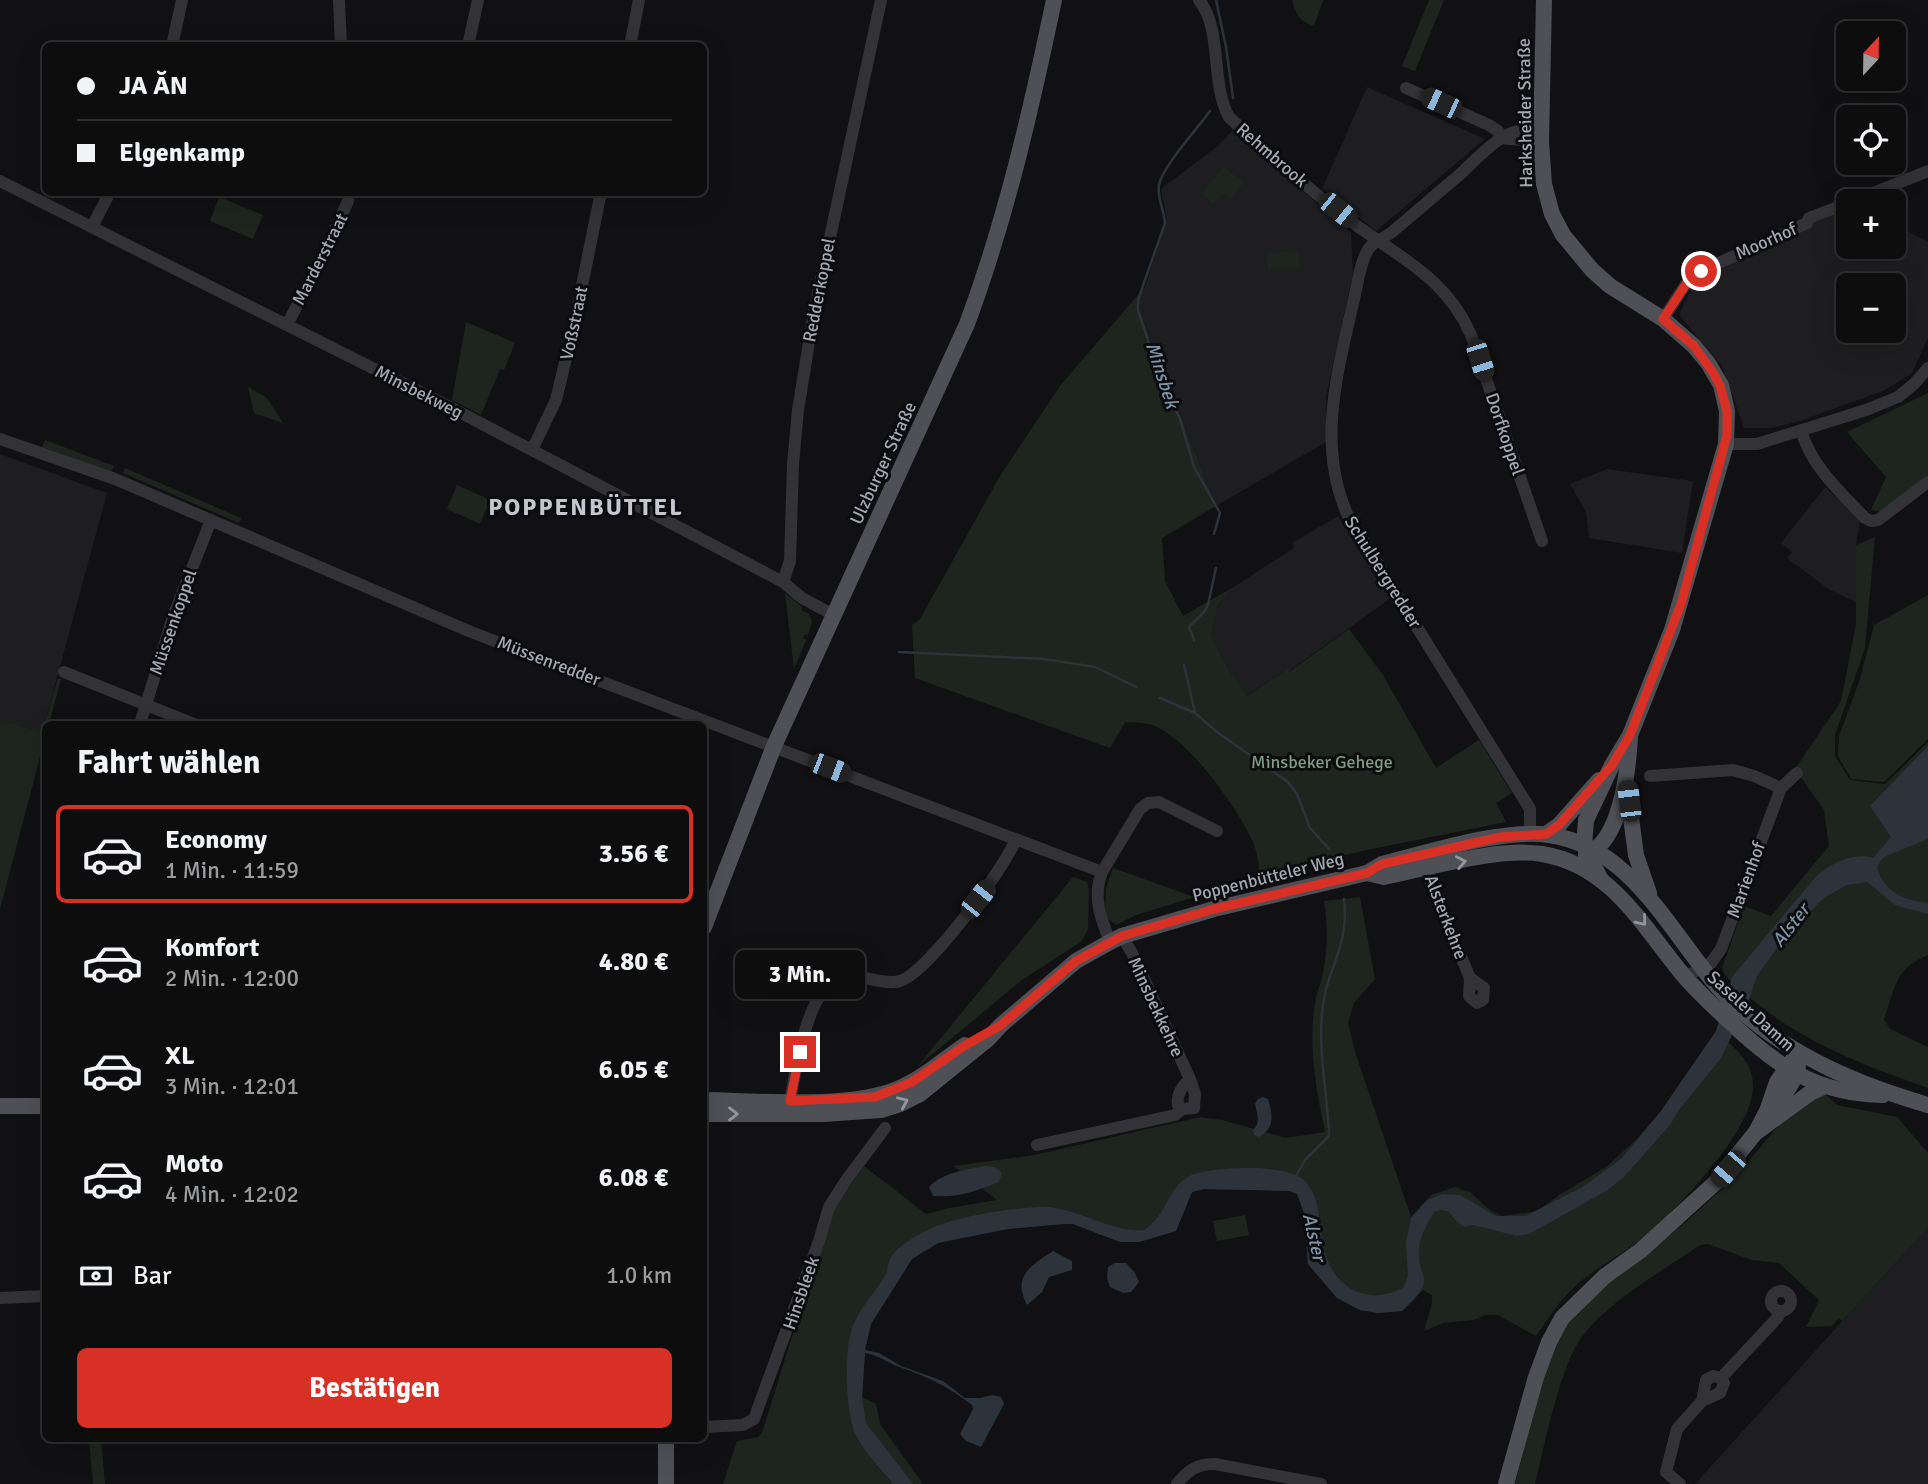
<!DOCTYPE html>
<html lang="de">
<meta charset="utf-8">
<style>
:root{--surface:#0d0d0e;--page:#1b1b1c;--text:#f1f3f6;--muted:#9a9c9e;--line:#2d2d2e;--accent:#d93025}
body{margin:0;font-family:Signika,sans-serif;background:var(--page);color:var(--text);height:100vh;display:flex;flex-direction:column;font-size:26px;white-space:nowrap}
*{box-sizing:border-box;margin:0}
p{font-size:23px;color:var(--muted)}
.icon{flex:none;width:38px;height:38px;fill:none;stroke:currentColor;stroke-width:2;stroke-linecap:round;stroke-linejoin:round}
.map{position:relative;flex:1;overflow:hidden}
.panel{position:absolute;left:42px;top:721px;width:665px;height:721px;display:flex;flex-direction:column;background:var(--surface);border-radius:10px;box-shadow:0 7px 28px #0002,0 0 0 2px var(--line)}
.panel>*{flex:none}
.top-card{position:absolute;left:42px;top:42px;width:665px;height:154px;border-radius:10px;box-shadow:0 7px 28px #0002,0 0 0 2px var(--line);display:grid;align-content:center;height:154px;padding:0 35px;background:var(--surface)}
.needle{width:46px;rotate:22deg}
.fabs{position:absolute;left:1836px;top:21px;display:grid;gap:14px}
.fabs a{display:grid;place-items:center;width:70px;height:70px;border-radius:10px;background:var(--surface);box-shadow:0 7px 28px #0002,0 0 0 2px var(--line);font-size:35px}
.end{position:absolute;width:32px;height:32px;margin:-16px;border:9px solid #d93025;background:#fff;box-shadow:0 0 0 4px #fff}
.from{border-radius:50%}
.bubble{position:absolute;height:49px;border-radius:10px;background:var(--surface);box-shadow:0 7px 28px #0002,0 0 0 2px var(--line);font-size:23px;font-weight:800;line-height:49px;text-align:center}
.car{position:absolute;width:21px;height:42px;margin:-21px -10px;border-radius:9px;box-shadow:0 0 5px 2px #0007;background:linear-gradient(#222 24%,#8ab4d8 0 40%,#222 0 76%,#8ab4d8 0 86%,#222 0)}
.top-card b{display:flex;align-items:center;gap:24px;height:66px;font-size:26px}
.top-card b+b{border-top:2px solid var(--line)}
.top-card i{width:18px;height:18px;background:var(--text)}
ul{padding:0;list-style:none}
li{display:flex;align-items:center;gap:21px;height:98px;margin:0 14px 10px;padding:0 21px;border:4px solid transparent;border-radius:10px}
li div{flex:1}
li b{display:block;font-size:26px}
li em{font-style:normal;font-weight:800}
li.active{border-color:var(--accent)}
li>.icon{width:63px;height:63px;stroke-width:1.5}
h2{padding:0 35px;font-size:32px;line-height:84px}
.pay{display:flex;align-items:center;gap:18px;height:77px;padding:0 35px;font-size:26px}
.pay p{margin-inline-start:auto}
.primary-button{display:flex;gap:14px;margin-top:auto;padding:14px 35px}
.primary-button a{flex:1;height:80px;border-radius:10px;background:var(--accent);color:#fff;font-size:28px;font-weight:800;line-height:80px;text-align:center}
.map>svg:first-child{display:block}
.built{fill:#1e1d20;fill-rule:evenodd}
.green{fill:#1e251f}
.water{fill:#2c333a}
.lines{fill:none;stroke-linecap:round;stroke-linejoin:round}
.stream{stroke:#2c333a;stroke-width:2.5}
.minor{stroke:#333337;stroke-width:12}
.major{stroke:#4f5056;stroke-width:16}
.oneway{stroke:#9396a0}
.route{stroke:#d93025;stroke-width:9}
.labels{text-anchor:middle;stroke-width:6;stroke-linejoin:round;paint-order:stroke}
.street-label{font-size:18px;fill:#a4a8b2;stroke:#0c0c0e}
.park-label{font-size:18px;fill:#7d9b80;stroke:#0c0c0e}
.water-label{font-size:19px;font-style:italic;fill:#7e94aa;stroke:#0c0c0e}
.district-label{font-size:24px;font-weight:bold;letter-spacing:2px;fill:#c5c7ce;stroke:#0c0c0e}
</style>
<div class="map">
<svg width="1928" height="1484" viewBox="0 0 1928 1484">
<rect width="100%" height="100%" fill="#111113"/>
<!-- built -->
<g class="built">
<polygon points="1367,87 1485,139 1376,231 1322,189"/>
<polygon points="1232,131 1351,232 1353,273 1326,397 1326,442 1216,506 1182,419 1160,369 1139,309 1140,302 1167,220 1161,189 1219,145"/>
<path d="M 1894,207 L 1907,231 L 1928,242 L 1928,338 L 1912,373 L 1885,390 L 1800,421 L 1772,428 L 1744,428 L 1722,366 L 1679,315 L 1694,283 L 1796,230 L 1848,209 L 1848,247 L 1894,247 ZM 1848,285 L 1894,285 L 1894,331 L 1848,331 Z"/>
<polygon points="0,454 107,493 42,733 0,721"/>
<polygon points="1607,469 1693,481 1682,553 1589,538 1586,512 1570,484"/>
<polygon points="1825,487 1860,520 1856,545 1856,602 1830,590 1787,558 1792,552 1781,543"/>
<polygon points="1338,516 1391,598 1288,672 1287,670 1246,696 1229,670 1211,635 1218,605 1232,588 1294,548 1292,543"/>
<polygon points="1928,1228 1928,1484 1695,1484 1855,1307"/>
</g>
<!-- green -->
<g class="green">
<path d="M 1292,0 L 1323,0 L 1314,26 C 1299,21 1296,15 1292,0 Z"/>
<polygon points="1429,0 1444,0 1415,71 1402,66"/>
<polygon points="1223,167 1244,182 1231,198 1225,193 1213,203 1202,194"/>
<polygon points="219,197 263,215 253,239 210,221"/>
<polygon points="1298,249 1301,267 1268,271 1266,254"/>
<path d="M 1144,288 L 1139,309 L 1160,369 L 1182,419 L 1216,506 L 1162,538 L 1165,581 L 1183,616 L 1232,588 L 1218,605 L 1211,635 L 1229,670 L 1247,696 L 1288,669 L 1289,672 L 1349,629 L 1383,675 L 1436,768 L 1479,740 L 1512,793 L 1496,803 L 1506,822 L 1357,852 L 1258,879 C 1260,867 1258,854 1253,842 C 1238,809 1187,736 1152,725 C 1144,722 1133,723 1125,722 L 1110,748 L 915,678 L 912,625 L 920,619 L 1000,476 L 1060,386 Z"/>
<polygon points="466,322 515,343 504,370 500,369 481,415 452,400"/>
<polygon points="248,387 267,398 283,423 254,413"/>
<polygon points="1928,393 1928,476 1881,511 1871,510 1886,477 1847,432"/>
<polygon points="45,440 114,466 111,472 42,447"/>
<polygon points="125,468 241,518 239,523 123,473"/>
<polygon points="457,485 490,500 480,524 447,509"/>
<path d="M 1875,537 L 1865,648 L 1835,735 L 1835,756 L 1850,780 L 1885,784 L 1928,742 L 1928,955 C 1894,969 1896,987 1884,1019 L 1890,1029 L 1928,1047 L 1928,1088 C 1861,1064 1801,1042 1747,995 C 1737,987 1726,980 1722,968 L 1744,906 L 1771,916 L 1829,846 L 1824,810 L 1795,769 L 1841,701 L 1856,624 L 1856,545 Z"/>
<polygon points="785,593 802,607 801,610 809,614 812,622 808,635 805,634 803,638 806,640 794,669"/>
<polygon points="1928,595 1928,739 1884,782 1851,779 1838,756 1839,736 1860,679 1874,625"/>
<polygon points="58,678 61,679 49,724 46,724 45,738 0,909 0,721 42,732"/>
<polygon points="1113,868 1194,897 1136,915 1116,925 1105,917 1106,888"/>
<polygon points="1073,877 1087,882 1089,890 1088,929 1082,941 1022,980 917,1067"/>
<path d="M 1360,897 L 1375,979 L 1354,1003 L 1348,1023 L 1355,1052 L 1411,1217 L 1431,1195 L 1455,1187 L 1470,1192 L 1490,1210 L 1502,1216 L 1538,1211 L 1559,1195 L 1606,1167 L 1638,1138 L 1661,1111 L 1716,1031 C 1733,1047 1754,1061 1753,1087 C 1752,1133 1676,1210 1641,1239 C 1618,1258 1589,1271 1568,1293 C 1556,1306 1546,1322 1536,1336 L 1498,1315 L 1486,1315 L 1473,1320 L 1443,1323 L 1424,1331 L 1432,1303 L 1432,1295 L 1423,1290 L 1402,1311 L 1378,1313 L 1360,1310 L 1337,1298 L 1308,1264 L 1304,1213 L 1297,1194 L 1289,1191 L 1204,1189 L 1192,1192 L 1176,1231 L 1139,1242 L 1120,1242 L 1073,1224 L 1063,1224 L 1008,1229 L 961,1237 L 938,1243 L 924,1250 L 912,1259 L 871,1324 L 865,1349 L 862,1397 L 876,1404 L 880,1424 L 923,1484 L 723,1484 L 737,1441 L 758,1437 L 762,1433 L 830,1215 L 864,1166 L 926,1214 L 949,1208 L 997,1200 L 954,1166 L 1035,1155 L 1200,1117 L 1222,1120 L 1286,1138 L 1325,1132 C 1316,1089 1308,1046 1315,1003 C 1316,994 1320,985 1322,977 C 1328,950 1328,927 1324,901 Z"/>
<path d="M 1824,1093 L 1837,1105 L 1897,1117 L 1928,1153 L 1928,1228 L 1842,1321 L 1839,1318 L 1832,1326 L 1806,1327 L 1819,1300 L 1779,1263 L 1752,1260 L 1708,1244 L 1700,1245 C 1661,1272 1606,1302 1579,1341 C 1559,1372 1544,1447 1535,1484 L 1515,1484 L 1546,1366 L 1561,1331 L 1596,1293 L 1686,1222 L 1736,1176 L 1789,1113 Z"/>
<polygon points="1245,1215 1249,1235 1217,1241 1213,1221"/>
<polygon points="89,1439 101,1439 105,1484 93,1484"/>
</g>
<!-- water -->
<g class="water">
<path d="M 1928,746 L 1928,839 L 1886,856 L 1880,861 L 1877,868 C 1884,892 1905,901 1928,903 L 1928,914 L 1895,905 L 1867,882 L 1847,885 L 1825,897 L 1786,935 L 1757,976 L 1749,1000 L 1721,1058 L 1679,1110 L 1670,1125 L 1623,1178 L 1606,1191 L 1529,1234 L 1517,1236 L 1473,1225 L 1465,1227 L 1458,1223 L 1448,1211 L 1441,1210 L 1434,1212 C 1429,1221 1422,1232 1420,1242 C 1413,1281 1443,1274 1402,1311 L 1378,1313 L 1360,1310 L 1337,1298 L 1308,1264 L 1304,1213 L 1297,1194 L 1289,1191 L 1204,1189 L 1192,1192 L 1176,1231 L 1139,1242 L 1120,1242 L 1073,1224 L 1063,1224 L 1008,1229 L 938,1243 L 912,1259 L 871,1324 L 865,1350 L 879,1353 L 901,1366 L 943,1381 L 965,1398 L 981,1398 L 992,1395 L 1001,1397 L 1004,1404 L 981,1447 L 966,1441 L 960,1434 L 973,1409 L 972,1405 C 947,1386 930,1378 902,1368 C 889,1364 879,1355 865,1353 L 862,1398 L 866,1423 L 913,1484 L 894,1484 C 882,1471 858,1445 853,1428 C 846,1406 844,1351 852,1328 C 859,1308 876,1292 886,1274 C 888,1269 887,1264 890,1259 C 895,1249 908,1241 918,1235 C 948,1217 1001,1210 1036,1207 C 1074,1204 1107,1233 1144,1230 C 1167,1217 1168,1184 1192,1175 C 1214,1166 1291,1163 1306,1182 C 1323,1203 1318,1229 1325,1253 C 1336,1291 1371,1306 1404,1287 L 1408,1275 L 1406,1243 L 1411,1218 L 1426,1201 L 1442,1194 L 1460,1195 L 1496,1216 L 1525,1216 L 1581,1188 L 1621,1159 L 1661,1111 L 1716,1031 L 1732,977 L 1813,880 C 1826,865 1854,851 1873,858 L 1891,837 L 1870,806 Z"/>
<path d="M 1263,1097 L 1268,1099 C 1273,1115 1275,1128 1259,1137 L 1254,1135 L 1253,1130 C 1261,1123 1257,1114 1255,1104 L 1258,1099 Z"/>
<path d="M 985,1166 L 995,1167 L 1002,1173 L 999,1182 C 976,1191 958,1198 933,1196 L 929,1187 C 944,1172 965,1170 985,1166 Z"/>
<path d="M 1053,1251 L 1072,1261 L 1072,1270 L 1049,1277 L 1042,1292 L 1027,1305 C 1012,1277 1030,1266 1053,1251 Z"/>
<polygon points="1115,1263 1126,1263 1135,1273 1139,1282 1131,1292 1123,1293 1110,1287 1107,1278 1108,1267"/>
</g>
<g class="lines">
<!-- stream -->
<g class="stream">
<polyline points="1216,0 1226,47 1233,98"/>
<path d="M 1210,111 C 1198,128 1162,167 1159,185 C 1157,200 1164,209 1165,223 L 1138,300 L 1138,310 L 1159,373 L 1180,419 L 1194,467 L 1220,513 L 1214,534"/>
<polyline points="1194,640 1189,627 1204,612 1208,605 1216,568"/>
<polyline points="899,652 1045,659 1095,667 1136,687"/>
<polyline points="1184,665 1195,713 1217,732 1288,782 1297,794 1310,828 1329,849"/>
<polyline points="1160,698 1195,713"/>
<path d="M 1296,1176 L 1305,1160 L 1329,1136 C 1328,1096 1318,1054 1322,1013 C 1325,970 1350,948 1344,899"/>
</g>
<!-- minor -->
<g class="minor">
<polyline points="339,0 341,46"/>
<path d="M 1199,0 C 1223,30 1210,83 1229,117 C 1270,155 1312,192 1356,225 C 1402,259 1447,279 1471,335 L 1542,541"/>
<polyline points="172,46 182,0"/>
<polyline points="468,46 478,0"/>
<polyline points="630,46 639,0"/>
<polyline points="1406,88 1489,125 1498,131 1501,138"/>
<polyline points="1501,138 1541,142"/>
<polyline points="0,181 446,405 783,582 802,598 832,614"/>
<polyline points="1853,201 1928,171"/>
<polyline points="92,227 110,192"/>
<polyline points="1663,319 1690,278 1701,271 1807,223 1809,218 1848,203"/>
<polyline points="287,325 332,237 348,201 349,192"/>
<path d="M 1801,430 C 1811,466 1840,492 1865,518 L 1871,521 L 1878,520 L 1928,482"/>
<polyline points="0,439 115,479 471,632 1102,872 1140,809 1148,803 1159,802 1217,831"/>
<polyline points="1726,444 1757,444 1866,410 1898,397 1914,384 1928,368"/>
<polyline points="532,450 556,400 574,325 601,192"/>
<polyline points="783,582 790,561 793,464 798,410 814,312 881,0"/>
<polyline points="64,672 194,724"/>
<polyline points="140,724 173,617 211,520"/>
<polyline points="1650,776 1733,770 1754,776 1781,788"/>
<path d="M 1530,833 L 1530,809 L 1349,518 C 1316,448 1337,374 1353,303 C 1357,289 1360,259 1370,247 C 1375,241 1386,237 1392,232 C 1414,214 1435,195 1457,177 C 1485,152 1501,127 1541,128"/>
<polyline points="1424,859 1432,886 1470,978 1469,996 1477,1003 1483,1000 1484,988 1470,978"/>
<path d="M 1102,872 C 1092,896 1101,919 1110,942"/>
<path d="M 1122,936 L 1132,953 L 1190,1079 C 1182,1086 1176,1094 1178,1105 L 1182,1109 L 1194,1108 L 1195,1094 L 1190,1079"/>
<polyline points="1685,977 1711,963 1721,949 1781,788 1797,773"/>
<path d="M 790,1101 C 797,1065 806,992 841,974 C 857,974 886,986 900,981 C 928,972 1005,868 1016,839"/>
<polyline points="1037,1145 1175,1115 1182,1109"/>
<circle cx="1781" cy="1301" r="10"/>
<polyline points="0,1298 46,1296"/>
<polyline points="1721,1378 1778,1317 1780,1312"/>
<polyline points="704,1427 743,1425 754,1419 819,1241 829,1207 847,1179 885,1128"/>
<path d="M 1177,1484 C 1188,1470 1197,1464 1215,1464 L 1321,1484"/>
<polyline points="1680,1484 1666,1472 1677,1429 1702,1401 1720,1393 1724,1383 1721,1378 1713,1376 1706,1380 1702,1401"/>
</g>
<!-- major -->
<g class="major">
<polyline points="1544,0 1541,142 1544,184 1552,214 1563,235 1592,270 1610,286 1663,319 1694,346 1708,363 1721,385 1727,411 1726,444 1672,630 1630,735 1612,765 1586,820 1584,846 1601,880"/>
<polyline points="1627,788 1636,855 1649,893"/>
<polyline points="1546,834 1559,825 1599,780"/>
<path d="M 1586,855 C 1621,841 1628,771 1630,738"/>
<path d="M 1367,873 L 1384,877 C 1429,868 1498,847 1542,854 C 1611,865 1643,927 1684,976 C 1698,992 1714,1007 1729,1021 C 1776,1066 1816,1094 1883,1095"/>
<path d="M 704,927 L 774,746 L 967,324 C 1006,219 1031,110 1054,0"/>
<path d="M 704,1100 C 756,1101 850,1109 897,1089 C 922,1079 943,1060 965,1045"/>
<polyline points="0,1106 46,1106"/>
<path d="M 1768,1111 C 1782,1099 1794,1084 1798,1066"/>
<path d="M 704,1114 L 823,1114 L 881,1110 L 900,1104 L 920,1094 L 988,1039 L 1001,1025 L 1076,961 L 1110,942 L 1122,936 L 1214,909 L 1367,873 L 1382,864 C 1427,853 1504,828 1549,835 C 1642,848 1677,953 1740,1010 C 1795,1058 1859,1085 1928,1105"/>
<polyline points="1758,1131 1810,1093 1823,1087"/>
<polyline points="666,1438 666,1484"/>
<polyline points="1506,1484 1536,1377 1549,1342 1562,1318 1605,1276 1640,1251 1715,1183 1756,1132 1767,1111 1777,1082 1791,1062"/>
</g>
</g>
<!-- one-way arrows -->
<defs><path id="oneway-chevron" d="M-2-3.5L2.5 0L-2 3.5" fill="none" stroke-width="1.6" stroke-linecap="round" stroke-linejoin="round" transform="scale(1.75)"/></defs>
<g class="oneway">
<use href="#oneway-chevron" transform="translate(1461 862) rotate(-11)"/>
<use href="#oneway-chevron" transform="translate(1642 921) rotate(51)"/>
<use href="#oneway-chevron" transform="translate(903 1102) rotate(-24)"/>
<use href="#oneway-chevron" transform="translate(733 1114)"/>
</g>
<g class="lines">
<!-- route -->
<polyline class="route" points="800,1052 790,1101 875,1097 912,1082 964,1046 1001,1025 1076,961 1122,936 1214,909 1367,873 1382,864 1500,837 1546,834 1559,825 1612,765 1630,735 1681,604 1727,435 1727,411 1720,386 1714,374 1694,346 1663,319 1690,278 1701,271"/>
</g>
<g class="labels">
<!-- street labels -->
<g class="street-label">
<text transform="translate(1525 113) rotate(-91)" y="6">Harksheider Straße</text>
<text transform="translate(1272 155) rotate(41)" y="6">Rehmbrook</text>
<text transform="translate(1766 241) rotate(-24)" y="6">Moorhof</text>
<text transform="translate(320 259) rotate(-63)" y="6">Marderstraat</text>
<text transform="translate(819 290) rotate(-79)" y="6">Redderkoppel</text>
<text transform="translate(574 323) rotate(-78)" y="6">Voßstraat</text>
<text transform="translate(419 392) rotate(27)" y="6">Minsbekweg</text>
<text transform="translate(1505 434) rotate(71)" y="6">Dorfkoppel</text>
<text transform="translate(883 463) rotate(-65)" y="6">Ulzburger Straße</text>
<text transform="translate(1383 572) rotate(58)" y="6">Schulbergredder</text>
<text transform="translate(173 622) rotate(-71)" y="6">Müssenkoppel</text>
<text transform="translate(549 661) rotate(21)" y="6">Müssenredder</text>
<text transform="translate(1268 877) rotate(-14)" y="6">Poppenbütteler Weg</text>
<text transform="translate(1746 880) rotate(-70)" y="6">Marienhof</text>
<text transform="translate(1446 917) rotate(69)" y="6">Alsterkehre</text>
<text transform="translate(1156 1007) rotate(65)" y="6">Minsbekkehre</text>
<text transform="translate(1751 1011) rotate(42)" y="6">Saseler Damm</text>
<text transform="translate(801 1293) rotate(-71)" y="6">Hinsbleek</text>
</g>
<!-- park labels -->
<g class="park-label">
<text x="1322" y="768">Minsbeker Gehege</text>
</g>
<!-- water labels -->
<g class="water-label">
<text transform="translate(1163 375) rotate(72)" y="7">Minsbek</text>
<text transform="translate(1790 925) rotate(-52)" y="7">Alster</text>
<text transform="translate(1315 1237) rotate(77)" y="7">Alster</text>
</g>
<!-- district labels -->
<g class="district-label">
<text x="586" y="515">POPPENBÜTTEL</text>
</g>
</g>
</svg>
<div class="fabs">
<a><svg class="needle" viewBox="-14 -14 28 28"><path d="M0-13l5 13h-10z" fill="#e53935"/><path d="M0 13l5-13h-10z" fill="#9a9c9e"/></svg></a>
<a><svg class="icon" aria-label="locate" viewBox="0 0 24 24"><circle cx="12" cy="12" r="6"/><path d="M12 2v4M12 18v4M2 12h4M18 12h4"/></svg></a>
<a>+</a>
<a>−</a>
</div>
<i class="end from" style="left:1701px;top:271px"></i>
<i class="end" style="left:800px;top:1052px"></i>
<div class="bubble" style="left:735px;top:950px;width:130px">3 Min.</div>
<i class="car" style="left:1441px;top:103px;rotate:295deg"></i>
<i class="car" style="left:1338px;top:210px;rotate:129deg"></i>
<i class="car" style="left:1480px;top:360px;rotate:162deg"></i>
<i class="car" style="left:830px;top:768px;rotate:111deg"></i>
<i class="car" style="left:1629px;top:801px;rotate:353deg"></i>
<i class="car" style="left:978px;top:899px;rotate:38deg"></i>
<i class="car" style="left:1728px;top:1169px;rotate:221deg"></i>
<div class="top-card">
<b><i class="from"></i>JA ĂN</b>
<b><i></i>Elgenkamp</b>
</div>
<section class="panel">
<h2>Fahrt wählen</h2>
<ul>
<li class="active"><svg class="icon" aria-label="car" viewBox="0 0 24 24"><path d="M5 17H2v-5l4-1 3-4h7l3 4 3 1v5h-3M9 17h6M6 11h13"/><circle cx="7" cy="17" r="2"/><circle cx="17" cy="17" r="2"/></svg><div><b>Economy</b><p>1 Min. · 11:59</p></div><em>3.56 €</em></li>
<li><svg class="icon" aria-label="car" viewBox="0 0 24 24"><path d="M5 17H2v-5l4-1 3-4h7l3 4 3 1v5h-3M9 17h6M6 11h13"/><circle cx="7" cy="17" r="2"/><circle cx="17" cy="17" r="2"/></svg><div><b>Komfort</b><p>2 Min. · 12:00</p></div><em>4.80 €</em></li>
<li><svg class="icon" aria-label="car" viewBox="0 0 24 24"><path d="M5 17H2v-5l4-1 3-4h7l3 4 3 1v5h-3M9 17h6M6 11h13"/><circle cx="7" cy="17" r="2"/><circle cx="17" cy="17" r="2"/></svg><div><b>XL</b><p>3 Min. · 12:01</p></div><em>6.05 €</em></li>
<li><svg class="icon" aria-label="car" viewBox="0 0 24 24"><path d="M5 17H2v-5l4-1 3-4h7l3 4 3 1v5h-3M9 17h6M6 11h13"/><circle cx="7" cy="17" r="2"/><circle cx="17" cy="17" r="2"/></svg><div><b>Moto</b><p>4 Min. · 12:02</p></div><em>6.08 €</em></li>
</ul>
<div class="pay"><svg class="icon" aria-label="cash" viewBox="0 0 24 24"><path d="M3 7h18v10H3z"/><circle cx="12" cy="12" r="2"/></svg>Bar<p>1.0 km</p></div>
<div class="primary-button"><a>Bestätigen</a></div>
</section>
</div>
